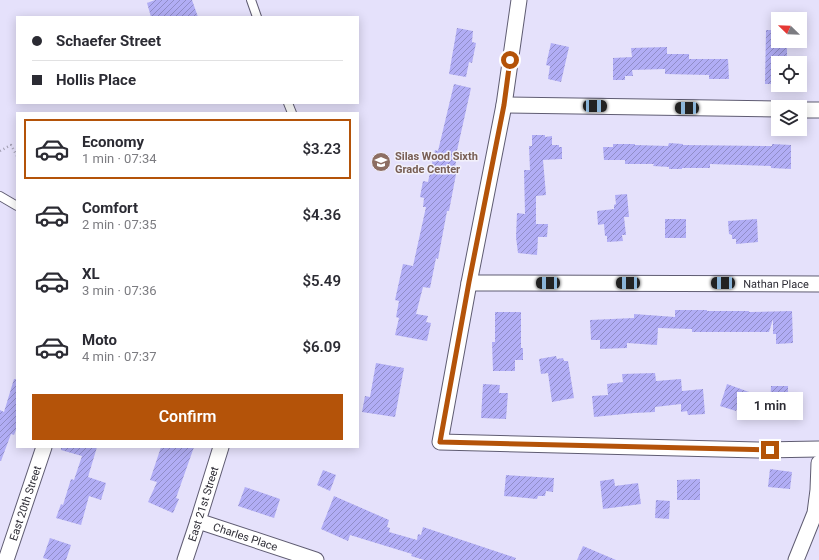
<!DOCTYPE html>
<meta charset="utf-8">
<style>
:root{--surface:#fff;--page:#f2f2f3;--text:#2b2b33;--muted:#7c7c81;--line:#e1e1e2;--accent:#b45309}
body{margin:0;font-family:Roboto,sans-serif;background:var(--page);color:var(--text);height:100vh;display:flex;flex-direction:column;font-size:15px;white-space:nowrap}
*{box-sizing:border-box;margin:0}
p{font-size:13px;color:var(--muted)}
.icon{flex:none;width:22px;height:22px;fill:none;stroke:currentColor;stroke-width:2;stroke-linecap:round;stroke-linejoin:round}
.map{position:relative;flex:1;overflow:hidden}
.details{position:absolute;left:16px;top:112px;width:343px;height:336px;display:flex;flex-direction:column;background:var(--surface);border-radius:0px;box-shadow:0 2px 10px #0003}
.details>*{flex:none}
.hud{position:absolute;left:16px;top:16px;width:343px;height:88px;border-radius:0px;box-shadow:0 2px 10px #0003;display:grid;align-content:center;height:88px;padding:0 16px;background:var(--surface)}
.needle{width:26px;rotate:293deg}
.tools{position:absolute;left:771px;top:12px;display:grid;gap:8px}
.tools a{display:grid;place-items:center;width:36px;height:36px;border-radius:0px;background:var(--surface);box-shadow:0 2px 10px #0003;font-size:20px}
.end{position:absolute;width:18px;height:18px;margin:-9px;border:5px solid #b45309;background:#fff;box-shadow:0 0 0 2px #fff}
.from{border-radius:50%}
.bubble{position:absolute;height:28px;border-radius:0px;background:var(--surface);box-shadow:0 2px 10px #0003;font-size:13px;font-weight:600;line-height:28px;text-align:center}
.car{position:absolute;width:12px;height:24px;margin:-12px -6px;border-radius:5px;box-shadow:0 0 3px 1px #0007;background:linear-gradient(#222 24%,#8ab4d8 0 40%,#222 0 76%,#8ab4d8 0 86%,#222 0)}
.hud b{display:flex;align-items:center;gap:14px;height:38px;font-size:15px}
.hud b+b{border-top:1px solid var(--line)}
.hud i{width:10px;height:10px;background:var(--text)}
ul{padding:7px 0 0;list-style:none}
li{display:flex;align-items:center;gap:12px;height:60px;margin:0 8px 6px;padding:0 8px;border:2px solid transparent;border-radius:0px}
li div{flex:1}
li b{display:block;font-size:15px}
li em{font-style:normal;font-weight:600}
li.active{border-color:var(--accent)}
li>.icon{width:36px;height:36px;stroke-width:1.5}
.primary-button{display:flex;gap:8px;margin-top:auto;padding:8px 16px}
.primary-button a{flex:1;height:46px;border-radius:0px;background:var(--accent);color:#fff;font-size:16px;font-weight:600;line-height:46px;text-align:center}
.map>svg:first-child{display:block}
.building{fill:url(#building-hatch)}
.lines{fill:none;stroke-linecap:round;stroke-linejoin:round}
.lane-casing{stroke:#5f5c72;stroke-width:10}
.street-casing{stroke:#5f5c72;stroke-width:17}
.path{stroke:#9f9caf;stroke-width:2.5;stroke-dasharray:1 3;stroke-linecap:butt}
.lane{stroke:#fff;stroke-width:8}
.street{stroke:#fff;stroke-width:15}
.route{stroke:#b45309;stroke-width:5}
.labels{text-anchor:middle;stroke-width:3;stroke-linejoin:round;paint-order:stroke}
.education-label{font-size:11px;font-weight:bold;fill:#785e54;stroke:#f2f0fb;text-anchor:start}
.street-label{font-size:11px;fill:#2d2c35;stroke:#f2f0fb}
</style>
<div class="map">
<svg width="819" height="560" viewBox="0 0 819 560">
<defs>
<pattern id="building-hatch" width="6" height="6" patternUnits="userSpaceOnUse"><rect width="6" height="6" fill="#b1adf5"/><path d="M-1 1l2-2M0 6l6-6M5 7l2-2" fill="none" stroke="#908dc7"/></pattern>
</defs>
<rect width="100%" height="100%" fill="#e5e1fb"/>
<!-- building -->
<g class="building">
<polygon points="155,0 192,0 198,17 151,17 147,3"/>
<polygon points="457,28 473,31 472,42 476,43 472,63 469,62 466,77 449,74"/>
<polygon points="766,30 778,30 778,41 787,41 787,63 778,63 778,84 765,84"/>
<polygon points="551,43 569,47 561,82 548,79 550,66 546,65"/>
<polygon points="667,47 667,54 689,54 689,59 728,59 729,79 709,79 709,75 665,74 665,69 632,70 633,76 625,76 625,80 613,80 613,58 632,57 631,48"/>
<polygon points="454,84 471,88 456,155 457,155 455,168 457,169 449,211 447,211 438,259 436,258 430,288 423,287 416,314 428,316 426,322 431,323 427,341 395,335 399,318 396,317 399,301 395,300 403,264 413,266 426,207 423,207 424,198 420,197 423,181 428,182 435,150 438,151"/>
<polygon points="532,135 545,135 545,137 552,136 552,145 559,145 559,147 562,147 562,159 543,160 546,195 536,196 536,224 548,224 547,237 538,237 537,255 518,253 516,237 517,213 525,214 524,170 530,170 529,146 532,146"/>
<polygon points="669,143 683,144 683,145 772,146 772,144 791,145 791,169 771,168 771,166 710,164 710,168 682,168 682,169 669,169 669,167 653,166 654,164 625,164 625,160 604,160 603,147 613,147 613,144 635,144 635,145 668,146"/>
<polygon points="627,194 629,217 624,217 626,235 622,235 623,241 607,242 607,236 605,236 604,224 598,225 597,211 614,209 614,205 616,204 615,195"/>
<rect x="665" y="219" width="21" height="19"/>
<polygon points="757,219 758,242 736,244 736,239 732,239 732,235 729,234 728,221"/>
<polygon points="675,310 707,310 707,311 749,311 749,312 792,311 793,343 776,344 776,334 773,334 773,319 769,332 692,332 692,329 658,328 657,345 627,343 627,348 600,349 600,340 591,340 590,320 634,318 634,314 675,317"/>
<polygon points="495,312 521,312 521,348 523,348 523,360 515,360 515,371 493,371 492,342 495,342"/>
<polygon points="556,356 557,359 563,358 564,361 568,361 574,398 552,402 548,373 541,374 539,359"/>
<polygon points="376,363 404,368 395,417 362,412 365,396 370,397"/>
<polygon points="655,373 656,381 681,379 682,391 703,389 705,414 688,415 687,411 681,412 681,404 655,407 655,412 634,413 594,417 592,396 608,395 607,384 623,382 622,374"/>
<polygon points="14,379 17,379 17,427 14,435 11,434 1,461 0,461 0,410 4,412"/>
<polygon points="483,384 500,385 499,393 508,393 506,419 481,418"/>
<polygon points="727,384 749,392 743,408 738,406 736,411 720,406"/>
<polygon points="771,386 788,386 788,399 791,399 791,415 770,414"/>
<polygon points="61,447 97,447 88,477 106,483 101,500 89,496 81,525 56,518 61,504 63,505 71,479 74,480 82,456 61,450"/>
<polygon points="161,447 194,447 176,498 179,499 173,513 148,502 157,482 150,480"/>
<polygon points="770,469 792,472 790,489 768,487"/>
<polygon points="323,470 336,475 330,491 317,485"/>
<polygon points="506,475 554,478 553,492 546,491 545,496 538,496 537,499 504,496"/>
<polygon points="614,479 615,486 638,483 641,504 603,509 600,481"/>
<polygon points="700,479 700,500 677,500 677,480"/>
<polygon points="245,487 280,499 274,518 238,506"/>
<polygon points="334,496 389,520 387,527 390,528 389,532 417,540 418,534 421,535 423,527 516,558 515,560 424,560 411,556 412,554 350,535 348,541 321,529"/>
<polygon points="656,500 670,501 669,519 655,518"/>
<polygon points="50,538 71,545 66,560 50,560 43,558"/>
<polygon points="583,546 616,560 577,560"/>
</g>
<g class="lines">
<!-- lane casing -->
<g class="lane-casing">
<g id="lane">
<polyline points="251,0 257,17"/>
<polyline points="288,103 292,113"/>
<polyline points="0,196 17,206"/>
</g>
</g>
<!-- street casing -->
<g class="street-casing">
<g id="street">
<polyline points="519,0 504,105 469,283 440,442 758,450 819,449"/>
<polyline points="504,105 778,109"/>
<polyline points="800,110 819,110"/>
<path id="s1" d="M 469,283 L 819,284"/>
<path id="s2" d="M 198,521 L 316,560"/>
<path id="s3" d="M 6,560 L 44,447"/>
<path id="s4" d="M 185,560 L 198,521 L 221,447"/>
<polyline points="796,560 815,513 818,490 819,463"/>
</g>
</g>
<!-- path -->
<polyline class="path" points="0,151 11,145 17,156"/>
<!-- lane -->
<use href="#lane" class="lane"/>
<!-- street -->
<use href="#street" class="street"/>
</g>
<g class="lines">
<!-- route -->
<polyline class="route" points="510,60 504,105 469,282 440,442 770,450"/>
</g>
<!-- icons -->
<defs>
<g id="school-disc" transform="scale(1)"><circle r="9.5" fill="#8d6e63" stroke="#f2f0fb"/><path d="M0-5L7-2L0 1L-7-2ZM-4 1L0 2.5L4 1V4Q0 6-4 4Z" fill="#fff"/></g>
</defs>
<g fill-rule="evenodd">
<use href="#school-disc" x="381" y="162"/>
</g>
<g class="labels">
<!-- education labels -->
<g class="education-label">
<text x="395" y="160">Silas Wood Sixth<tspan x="395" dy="13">Grade Center</tspan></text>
</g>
<!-- street labels -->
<g class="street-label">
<text dy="4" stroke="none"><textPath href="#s1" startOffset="307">Nathan Place</textPath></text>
<text dy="4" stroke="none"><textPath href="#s3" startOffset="60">East 20th Street</textPath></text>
<text dy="4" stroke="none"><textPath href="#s4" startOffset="59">East 21st Street</textPath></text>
<text dy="4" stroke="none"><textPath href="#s2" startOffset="50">Charles Place</textPath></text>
</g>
</g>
</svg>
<div class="tools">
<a><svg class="needle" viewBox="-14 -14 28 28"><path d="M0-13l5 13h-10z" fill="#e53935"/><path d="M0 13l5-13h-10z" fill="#7c7c81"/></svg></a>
<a><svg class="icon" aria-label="locate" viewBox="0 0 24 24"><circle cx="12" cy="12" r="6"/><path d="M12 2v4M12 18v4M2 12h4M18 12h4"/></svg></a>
<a><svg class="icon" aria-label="layers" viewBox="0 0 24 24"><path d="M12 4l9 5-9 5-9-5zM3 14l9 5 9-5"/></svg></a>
</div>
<i class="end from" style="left:510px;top:60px"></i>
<i class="end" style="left:770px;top:450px"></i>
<div class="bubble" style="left:737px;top:392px;width:66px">1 min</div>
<i class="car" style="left:595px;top:106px;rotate:91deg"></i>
<i class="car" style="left:687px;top:108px;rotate:271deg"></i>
<i class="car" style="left:548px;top:283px;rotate:270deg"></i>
<i class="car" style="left:628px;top:283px;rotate:270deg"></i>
<i class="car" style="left:723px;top:283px;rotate:270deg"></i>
<div class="hud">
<b><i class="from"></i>Schaefer Street</b>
<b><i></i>Hollis Place</b>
</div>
<section class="details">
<ul>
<li class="active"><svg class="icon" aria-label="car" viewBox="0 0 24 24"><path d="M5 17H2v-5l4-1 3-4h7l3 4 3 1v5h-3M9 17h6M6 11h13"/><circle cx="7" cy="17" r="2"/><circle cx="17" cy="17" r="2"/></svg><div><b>Economy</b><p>1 min · 07:34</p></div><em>$3.23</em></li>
<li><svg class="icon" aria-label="car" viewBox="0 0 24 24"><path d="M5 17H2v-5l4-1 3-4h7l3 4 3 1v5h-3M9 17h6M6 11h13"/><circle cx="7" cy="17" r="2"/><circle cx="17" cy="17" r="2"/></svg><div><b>Comfort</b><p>2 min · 07:35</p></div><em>$4.36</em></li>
<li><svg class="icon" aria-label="car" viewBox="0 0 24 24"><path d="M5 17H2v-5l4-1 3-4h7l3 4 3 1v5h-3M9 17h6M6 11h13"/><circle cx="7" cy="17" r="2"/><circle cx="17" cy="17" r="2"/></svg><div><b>XL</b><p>3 min · 07:36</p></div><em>$5.49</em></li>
<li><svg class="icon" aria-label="car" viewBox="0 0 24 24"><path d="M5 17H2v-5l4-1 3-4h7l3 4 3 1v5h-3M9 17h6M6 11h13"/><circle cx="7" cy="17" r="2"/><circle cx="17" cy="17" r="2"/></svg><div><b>Moto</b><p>4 min · 07:37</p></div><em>$6.09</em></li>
</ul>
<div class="primary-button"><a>Confirm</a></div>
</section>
</div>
